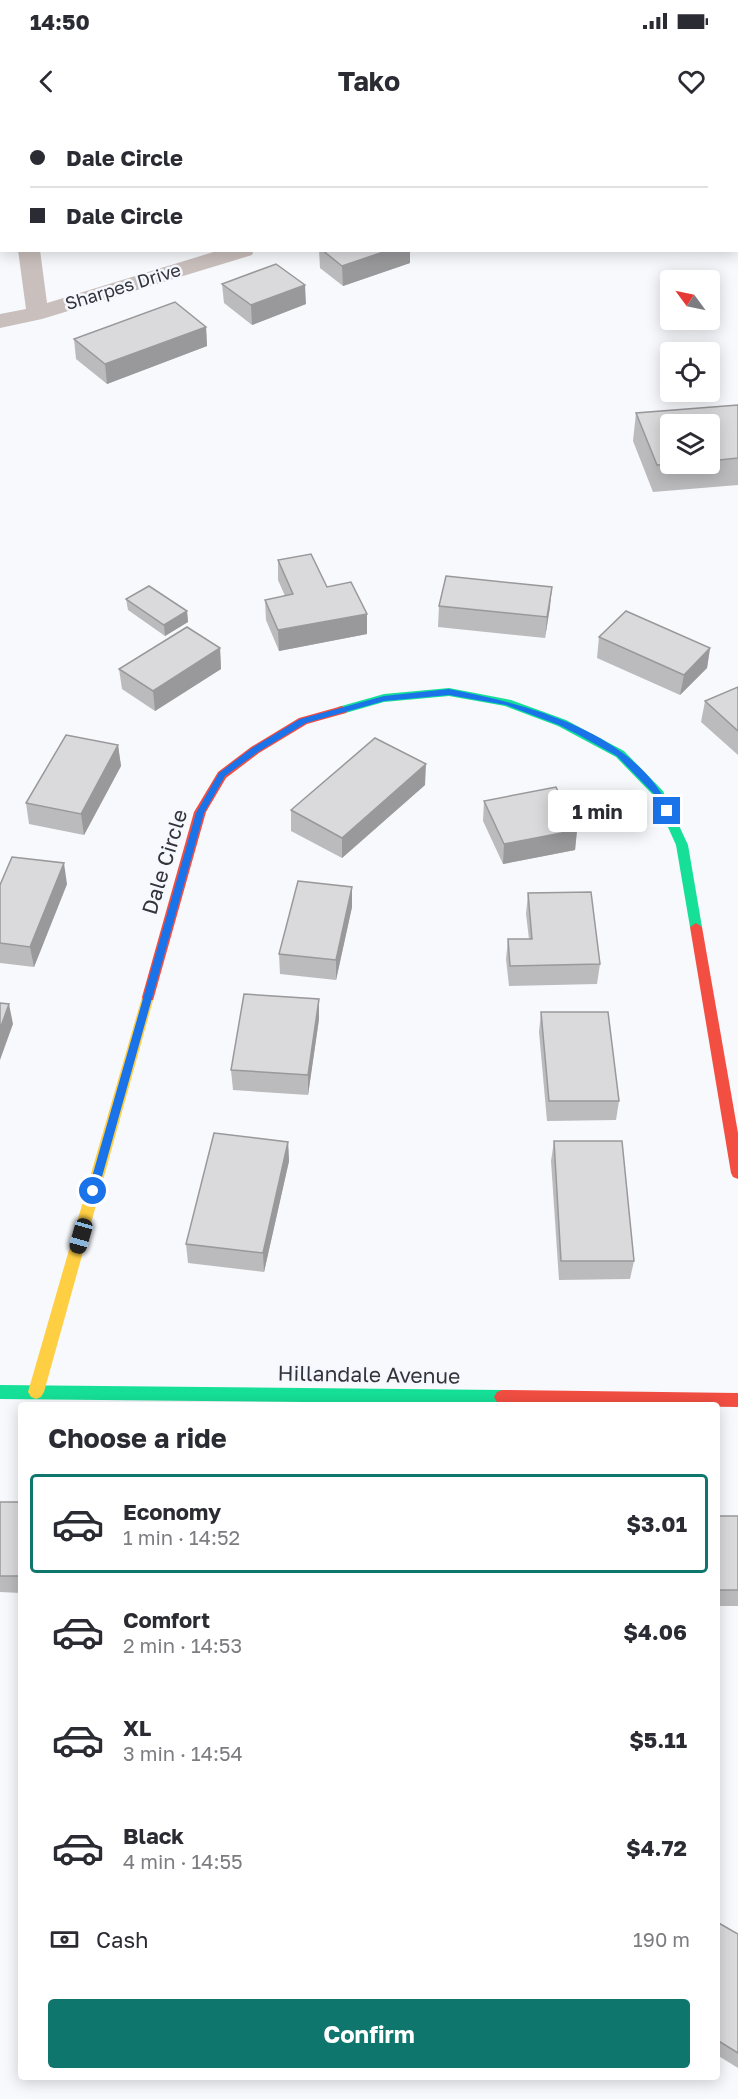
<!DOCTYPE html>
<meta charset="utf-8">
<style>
:root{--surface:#fff;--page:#f2f2f3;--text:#2b2b33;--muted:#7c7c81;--line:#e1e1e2;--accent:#0f766e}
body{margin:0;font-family:"Golos Text",sans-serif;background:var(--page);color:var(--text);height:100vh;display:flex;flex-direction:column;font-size:22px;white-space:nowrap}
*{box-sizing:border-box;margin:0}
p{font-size:20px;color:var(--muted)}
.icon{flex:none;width:33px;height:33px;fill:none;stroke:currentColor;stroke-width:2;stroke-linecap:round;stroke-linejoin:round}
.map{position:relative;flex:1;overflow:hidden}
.drawer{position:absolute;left:18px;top:1282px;width:702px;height:678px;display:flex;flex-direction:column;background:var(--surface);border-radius:6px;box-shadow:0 3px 15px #0003}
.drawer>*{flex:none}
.top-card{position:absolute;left:0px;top:0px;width:738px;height:132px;box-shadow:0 3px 15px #0003;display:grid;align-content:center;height:132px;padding:0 30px;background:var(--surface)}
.needle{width:39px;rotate:303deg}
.tools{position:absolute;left:660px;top:150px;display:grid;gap:12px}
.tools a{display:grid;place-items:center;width:60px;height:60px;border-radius:6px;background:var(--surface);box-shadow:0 3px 15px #0003;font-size:30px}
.end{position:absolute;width:27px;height:27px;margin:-14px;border:8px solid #1a73e8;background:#fff;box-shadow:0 0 0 3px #fff}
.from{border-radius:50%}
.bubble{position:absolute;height:42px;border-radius:6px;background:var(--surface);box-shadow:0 3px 15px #0003;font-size:20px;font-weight:700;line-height:42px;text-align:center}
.car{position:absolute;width:18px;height:36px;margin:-18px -9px;border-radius:8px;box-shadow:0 0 4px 2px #0007;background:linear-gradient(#222 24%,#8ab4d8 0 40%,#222 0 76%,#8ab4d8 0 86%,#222 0)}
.top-card b{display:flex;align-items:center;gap:21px;height:57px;font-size:22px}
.top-card b+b{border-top:2px solid var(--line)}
.top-card i{width:15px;height:15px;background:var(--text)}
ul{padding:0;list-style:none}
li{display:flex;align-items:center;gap:18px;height:99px;margin:0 12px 9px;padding:0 18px;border:3px solid transparent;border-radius:6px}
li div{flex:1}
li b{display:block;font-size:22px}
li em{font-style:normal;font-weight:700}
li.on{border-color:var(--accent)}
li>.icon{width:54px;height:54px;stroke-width:1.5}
h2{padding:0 30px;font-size:27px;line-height:72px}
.pay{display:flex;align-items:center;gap:15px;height:66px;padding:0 30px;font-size:22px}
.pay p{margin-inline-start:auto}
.button{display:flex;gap:12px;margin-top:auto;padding:12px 30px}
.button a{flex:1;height:69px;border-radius:6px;background:var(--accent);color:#fff;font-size:24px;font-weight:700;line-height:69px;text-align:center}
.status{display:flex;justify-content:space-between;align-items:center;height:42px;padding:0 30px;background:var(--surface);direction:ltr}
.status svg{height:16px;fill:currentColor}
header{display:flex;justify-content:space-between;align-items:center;height:78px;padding:0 30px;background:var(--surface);font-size:27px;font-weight:700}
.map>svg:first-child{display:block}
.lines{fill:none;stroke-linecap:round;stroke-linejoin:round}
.street{fill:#c9bfbc;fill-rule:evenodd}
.fast{fill:#16e098;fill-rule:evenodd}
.slow{fill:#ffcf43;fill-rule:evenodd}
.jam{fill:#f24e42;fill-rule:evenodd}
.wall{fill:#bbbbbd;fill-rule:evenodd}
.shaded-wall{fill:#99989a}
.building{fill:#dad9dc;stroke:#99989a;stroke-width:1.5}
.route{fill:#1a73e8}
.labels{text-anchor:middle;stroke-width:5;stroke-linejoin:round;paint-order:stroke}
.far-street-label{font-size:18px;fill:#333439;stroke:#f6f8ff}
.street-label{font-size:21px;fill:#333439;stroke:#f6f8ff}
</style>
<div class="status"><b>14:50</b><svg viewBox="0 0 49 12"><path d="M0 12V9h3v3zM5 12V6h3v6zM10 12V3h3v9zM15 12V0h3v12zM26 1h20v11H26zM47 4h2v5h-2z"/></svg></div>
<header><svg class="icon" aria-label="back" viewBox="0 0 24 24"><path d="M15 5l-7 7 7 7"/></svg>Tako<svg class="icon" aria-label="heart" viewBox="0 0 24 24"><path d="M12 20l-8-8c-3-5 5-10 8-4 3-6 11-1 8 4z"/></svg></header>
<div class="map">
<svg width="738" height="1979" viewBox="0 0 738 1979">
<rect width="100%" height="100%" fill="#f8f9fd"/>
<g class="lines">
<!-- street -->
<g class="street">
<rect x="2" y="0" width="20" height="2"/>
<polygon points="394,0 414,0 393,2"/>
<polygon points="18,130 40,130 47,183 220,130 254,130 252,135 42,199 0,208 0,194 26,189"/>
</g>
<!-- fast -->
<g class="fast">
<polygon points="449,568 511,580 566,600 624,631 663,671 688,725 702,807 700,810 696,811 690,807 676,725 654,676 616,637 558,606 505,586 449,576 384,582 342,594 336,590 338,587 384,574"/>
<polygon points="0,1265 502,1270 507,1272 510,1277 507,1282 502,1284 0,1279"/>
</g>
<!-- slow -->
<polygon class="slow" points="148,872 154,877 44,1272 41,1277 36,1279 31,1277 28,1272 142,877"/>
<!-- jam -->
<g class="jam">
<polygon points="342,586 348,590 346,593 307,604 259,633 226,658 206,692 154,877 153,880 143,880 142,877 194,692 218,652 251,627 299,598"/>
<polygon points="696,803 702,807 738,1013 738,1059 733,1057 731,1053 690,807"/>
<polygon points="502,1270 738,1273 738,1287 502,1284 497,1282 494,1277 497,1272"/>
</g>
</g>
<!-- wall -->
<g class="wall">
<rect x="92" y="0" width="55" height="2"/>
<polygon points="319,130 410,130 410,143 343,166 320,148"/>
<polygon points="222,164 306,184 252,205 224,183"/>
<polygon points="206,207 207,226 107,264 76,239 74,219"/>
<path d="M 738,285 L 738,365 L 653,372 L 633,321 L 636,293 ZM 710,304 L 710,344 L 670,344 Z"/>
<polygon points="278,440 327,467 367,514 279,531 266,500 265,480 285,476 278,460"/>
<polygon points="126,479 187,491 188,502 165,516 128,490"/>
<polygon points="439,486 550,487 545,518 438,507"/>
<polygon points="599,517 710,528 707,548 680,575 597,538"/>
<polygon points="220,528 221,549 155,591 122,569 119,549"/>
<polygon points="738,567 738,635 701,602 705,581"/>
<polygon points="118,625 121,646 84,715 29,704 26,683"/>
<polygon points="425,665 342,738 291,711 291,690"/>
<polygon points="484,681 577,710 575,730 503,744 483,701"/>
<polygon points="67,764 34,847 0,843 0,765"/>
<polygon points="352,767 352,787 336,860 280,854 279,834"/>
<polygon points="528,773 600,844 597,864 509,866 506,839 508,819 529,819 526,794"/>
<polygon points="541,892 619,981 616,1000 547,1001 539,912"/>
<polygon points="319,899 308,975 233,970 231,950"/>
<polygon points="554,1021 634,1141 630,1159 559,1160 551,1041"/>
<polygon points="288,1022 289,1041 264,1152 188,1143 186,1124"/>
<polygon points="0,1382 21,1382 21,1473 0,1472"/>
<rect x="717" y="1396" width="21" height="90"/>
<polygon points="717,1802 738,1814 738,1948 717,1935"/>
</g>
<!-- shaded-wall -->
<g class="shaded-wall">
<rect x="736" y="36" width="2" height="19"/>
<polygon points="389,130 410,130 410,143 343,166 342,146"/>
<polygon points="305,165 306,184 252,205 251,185"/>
<polygon points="206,207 207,226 107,264 105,244"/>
<polygon points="552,467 550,487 545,518 547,497"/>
<polygon points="187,491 188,502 165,516 164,505"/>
<polygon points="367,494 367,514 279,531 278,510"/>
<polygon points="220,528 221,549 155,591 153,571"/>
<polygon points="710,528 707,548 680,575 684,555"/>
<polygon points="118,625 121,646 84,715 81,694"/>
<polygon points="426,644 425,665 342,738 342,718"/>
<polygon points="577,710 575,730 503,744 504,724"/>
<polygon points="64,743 67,764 34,847 30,827"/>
<polygon points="352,767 352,787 336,860 336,840"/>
<polygon points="319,879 319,899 308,975 308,955"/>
<polygon points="9,884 13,904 0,940 0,909"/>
<polygon points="288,1022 289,1041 264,1152 263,1133"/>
</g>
<!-- building -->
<g class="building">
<polygon points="291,0 334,0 333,2 290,2"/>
<rect x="481" y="0" width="49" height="2"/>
<polygon points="674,0 721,0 722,2 675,2"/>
<polygon points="736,18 738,20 738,36 736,36"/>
<polygon points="322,130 389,130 342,146"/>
<polygon points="276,144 305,165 251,185 222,164"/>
<polygon points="175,182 206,207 105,244 74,219"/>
<polygon points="738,285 738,338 710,341 710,304 670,304 670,344 674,344 657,345 636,293"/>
<polygon points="311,434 327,467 351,462 367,494 278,510 265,480 293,474 278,440"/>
<polygon points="446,456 552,467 547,497 439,486"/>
<polygon points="149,466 187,491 164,505 126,479"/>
<polygon points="626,491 710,528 684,555 599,517"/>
<polygon points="187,507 220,528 153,571 119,549"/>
<polygon points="738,567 738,611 705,581"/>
<polygon points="66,615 118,625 81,694 26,683"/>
<polygon points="375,618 426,644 342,718 291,690"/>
<polygon points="556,667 577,710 504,724 484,681"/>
<polygon points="12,737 64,743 30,827 0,823 0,765"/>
<polygon points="298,761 352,767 336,840 279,834"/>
<polygon points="591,772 600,844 510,846 508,819 532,819 528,773"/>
<polygon points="244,874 319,879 308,955 231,950"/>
<polygon points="0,883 9,884 0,909"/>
<polygon points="541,892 608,892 619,981 549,981"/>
<polygon points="214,1013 288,1022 263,1133 186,1124"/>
<polygon points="554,1021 622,1021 634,1141 561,1141"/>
<rect x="0" y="1382" width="21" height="74"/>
<rect x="717" y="1396" width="21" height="74"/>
<polygon points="717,1802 738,1814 738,1933 717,1920"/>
</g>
<!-- route -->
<path class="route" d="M 449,569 C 527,584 636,612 671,691 L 664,693 L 656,676 L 617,636 L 579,615 L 559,605 L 506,585 L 449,575 L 384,581 L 306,603 L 258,632 L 225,656 L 204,693 L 98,1071 L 93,1075 L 89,1074 L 88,1071 L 196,693 L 219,653 L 252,628 L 300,599 L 384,576 Z"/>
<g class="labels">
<!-- far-street labels -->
<g class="far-street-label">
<text transform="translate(123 167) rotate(-17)" y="6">Sharpes Drive</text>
</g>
<!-- street labels -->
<g class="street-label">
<text transform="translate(165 742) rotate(-73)" y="7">Dale Circle</text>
<text transform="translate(369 1255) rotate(1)" y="7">Hillandale Avenue</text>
</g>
</g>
</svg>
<div class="tools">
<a><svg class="needle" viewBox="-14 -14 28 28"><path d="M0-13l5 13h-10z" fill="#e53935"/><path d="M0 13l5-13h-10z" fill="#7c7c81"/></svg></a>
<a><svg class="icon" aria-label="locate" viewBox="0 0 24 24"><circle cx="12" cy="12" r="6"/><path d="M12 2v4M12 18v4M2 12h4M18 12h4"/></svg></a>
<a><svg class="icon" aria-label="layers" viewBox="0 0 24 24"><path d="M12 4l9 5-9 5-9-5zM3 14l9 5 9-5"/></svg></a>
</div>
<i class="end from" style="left:93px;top:1071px"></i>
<i class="end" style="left:667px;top:691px"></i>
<div class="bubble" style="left:548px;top:670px;width:99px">1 min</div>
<i class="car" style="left:81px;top:1116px;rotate:196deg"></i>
<div class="top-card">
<b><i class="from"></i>Dale Circle</b>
<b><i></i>Dale Circle</b>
</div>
<section class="drawer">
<h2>Choose a ride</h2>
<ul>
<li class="on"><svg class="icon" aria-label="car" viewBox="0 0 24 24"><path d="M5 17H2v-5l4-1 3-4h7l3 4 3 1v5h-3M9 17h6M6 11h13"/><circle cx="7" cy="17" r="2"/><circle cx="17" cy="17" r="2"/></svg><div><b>Economy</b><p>1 min · 14:52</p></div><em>$3.01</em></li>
<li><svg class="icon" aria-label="car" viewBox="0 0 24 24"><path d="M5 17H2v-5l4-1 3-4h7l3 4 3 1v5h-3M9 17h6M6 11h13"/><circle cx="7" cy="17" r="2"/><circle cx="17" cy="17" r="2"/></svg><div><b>Comfort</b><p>2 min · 14:53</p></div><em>$4.06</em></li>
<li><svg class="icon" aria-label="car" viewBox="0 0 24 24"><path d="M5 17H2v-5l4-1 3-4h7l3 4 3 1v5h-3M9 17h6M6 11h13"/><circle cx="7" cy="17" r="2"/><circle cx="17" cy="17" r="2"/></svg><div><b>XL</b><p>3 min · 14:54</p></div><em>$5.11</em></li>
<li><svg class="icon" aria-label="car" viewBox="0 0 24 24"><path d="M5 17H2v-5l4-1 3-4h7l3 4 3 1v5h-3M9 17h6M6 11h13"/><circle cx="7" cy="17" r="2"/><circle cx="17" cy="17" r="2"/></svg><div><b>Black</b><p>4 min · 14:55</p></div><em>$4.72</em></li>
</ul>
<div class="pay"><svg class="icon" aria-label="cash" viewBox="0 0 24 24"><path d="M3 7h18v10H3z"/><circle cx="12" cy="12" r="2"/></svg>Cash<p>190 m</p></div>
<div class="button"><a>Confirm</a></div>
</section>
</div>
